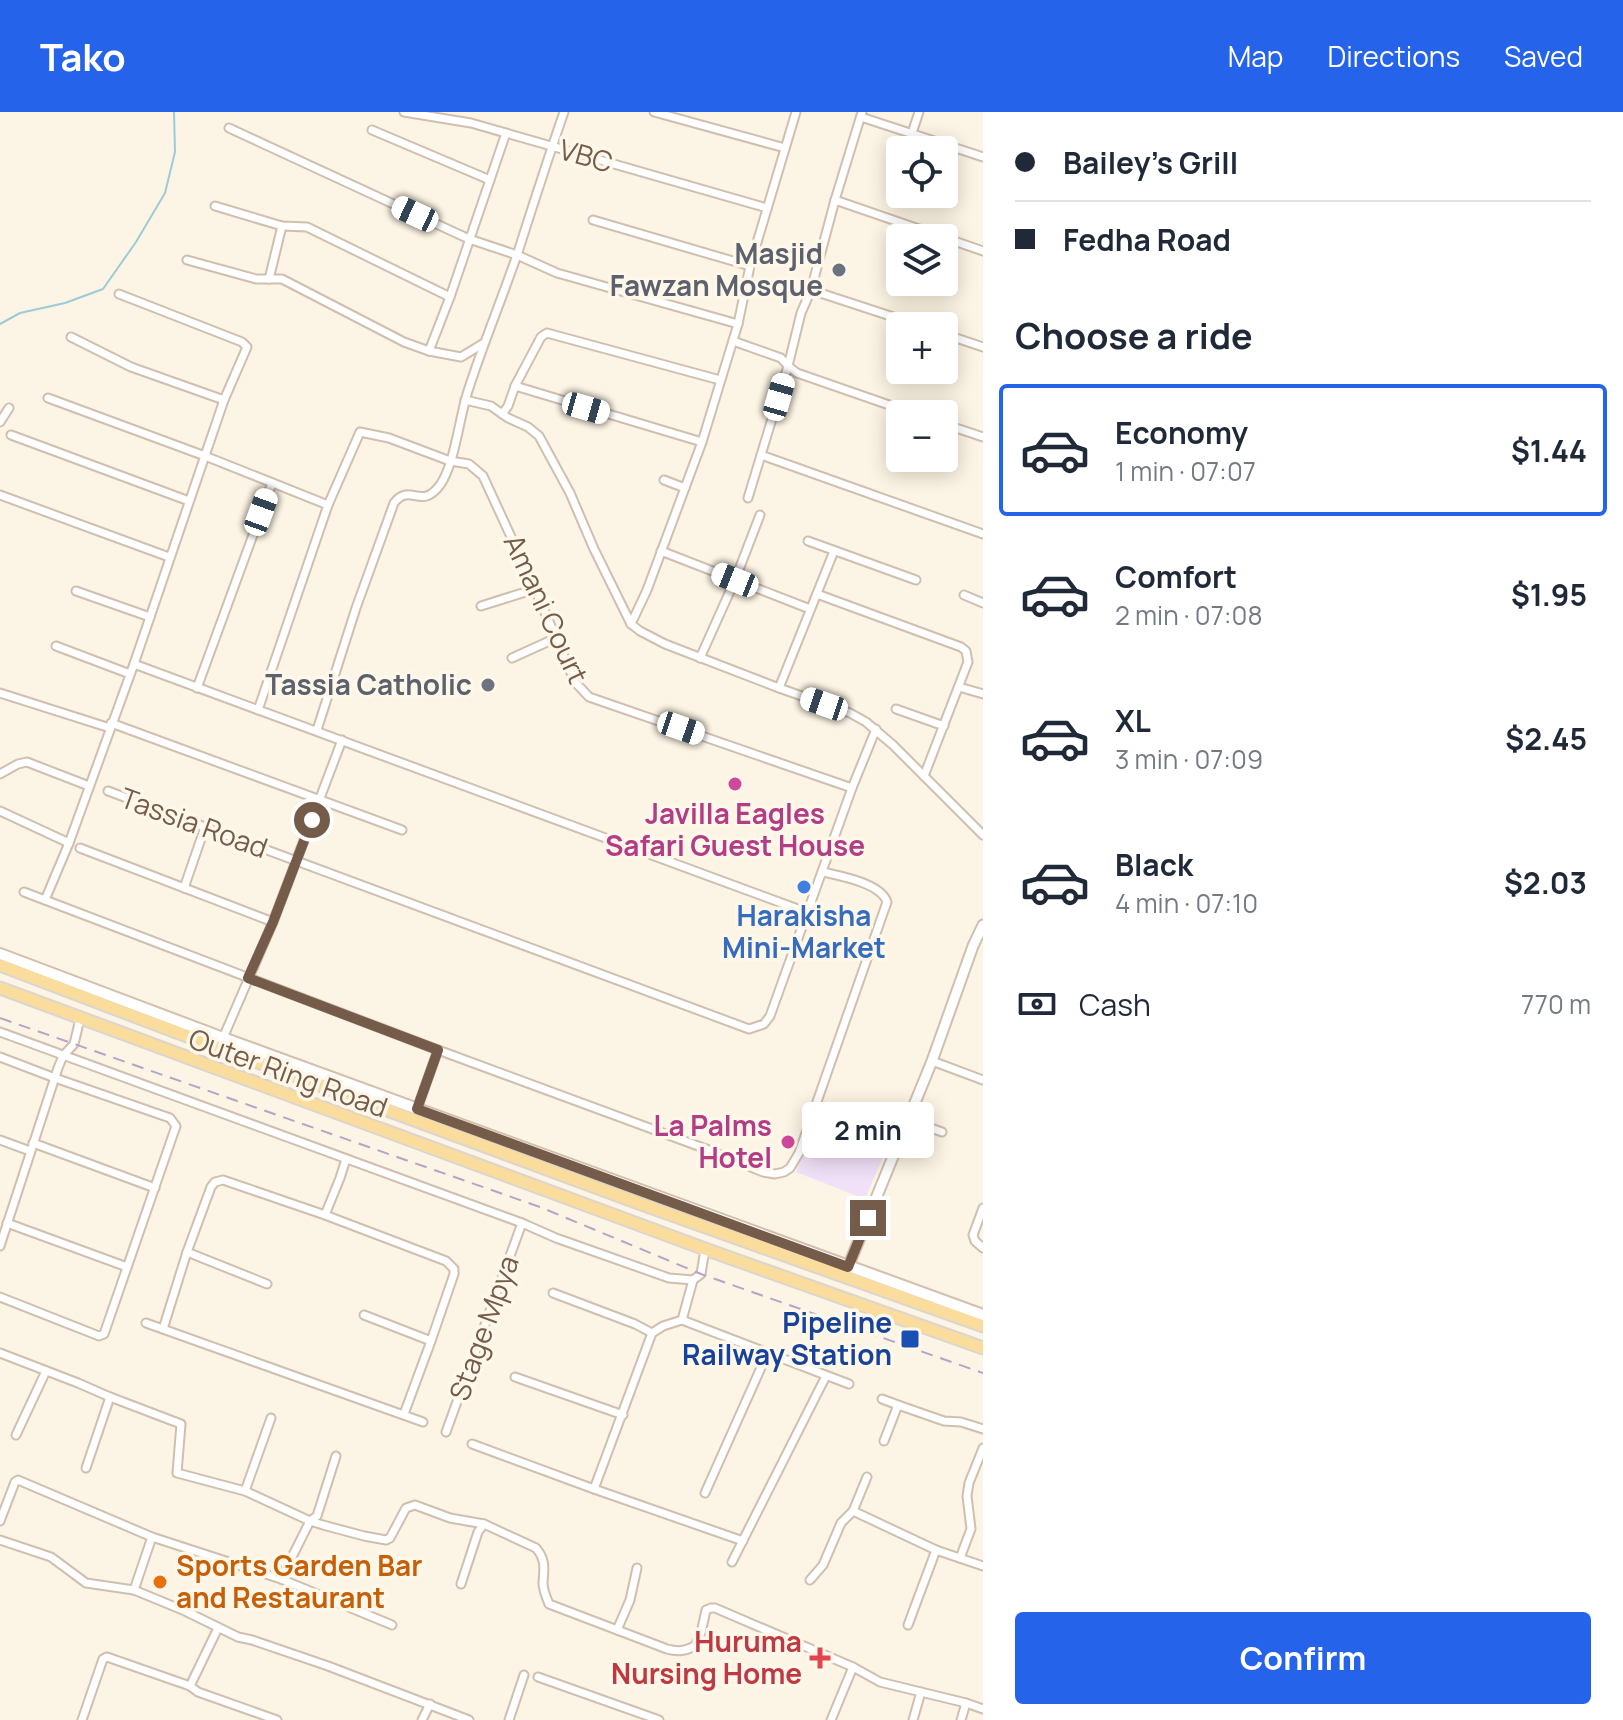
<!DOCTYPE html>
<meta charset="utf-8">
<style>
:root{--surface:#fff;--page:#f2f2f3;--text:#1f2937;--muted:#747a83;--line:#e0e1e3;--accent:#2563eb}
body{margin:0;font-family:Manrope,sans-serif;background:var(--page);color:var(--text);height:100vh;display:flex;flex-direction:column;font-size:30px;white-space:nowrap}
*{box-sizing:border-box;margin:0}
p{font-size:26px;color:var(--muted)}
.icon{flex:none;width:44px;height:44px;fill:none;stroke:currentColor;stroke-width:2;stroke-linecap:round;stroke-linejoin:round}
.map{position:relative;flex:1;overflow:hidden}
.panel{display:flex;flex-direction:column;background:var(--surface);width:640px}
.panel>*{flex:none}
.guide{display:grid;align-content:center;height:176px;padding:0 32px;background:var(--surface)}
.controls{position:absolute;left:886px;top:24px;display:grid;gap:16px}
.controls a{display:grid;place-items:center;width:72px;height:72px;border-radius:8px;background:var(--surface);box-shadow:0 4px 20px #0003;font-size:40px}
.end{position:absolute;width:36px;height:36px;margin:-18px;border:10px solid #755c4a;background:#fff;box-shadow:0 0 0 4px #fff}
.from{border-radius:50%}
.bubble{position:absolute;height:56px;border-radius:8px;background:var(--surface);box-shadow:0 4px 20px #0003;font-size:26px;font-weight:700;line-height:56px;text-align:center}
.car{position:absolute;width:24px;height:48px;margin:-24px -12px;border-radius:10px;box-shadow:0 0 6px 2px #0007;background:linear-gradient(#fff 24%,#345 0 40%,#fff 0 76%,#345 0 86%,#fff 0)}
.guide b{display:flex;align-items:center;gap:28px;height:76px;font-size:30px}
.guide b+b{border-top:2px solid var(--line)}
.guide i{width:20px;height:20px;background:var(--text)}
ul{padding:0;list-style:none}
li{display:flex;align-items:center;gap:24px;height:132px;margin:0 16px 12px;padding:0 16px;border:4px solid transparent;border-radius:8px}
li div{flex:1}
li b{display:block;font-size:30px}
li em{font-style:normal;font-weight:700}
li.current{border-color:var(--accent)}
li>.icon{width:72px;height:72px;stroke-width:1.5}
h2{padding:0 32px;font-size:36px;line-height:96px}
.pay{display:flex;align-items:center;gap:20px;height:88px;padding:0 32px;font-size:30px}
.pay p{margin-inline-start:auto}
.action{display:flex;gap:16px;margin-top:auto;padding:16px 32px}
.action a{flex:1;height:92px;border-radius:8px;background:var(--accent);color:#fff;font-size:32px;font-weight:700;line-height:92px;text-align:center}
header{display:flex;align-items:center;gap:48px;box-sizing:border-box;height:112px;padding:0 40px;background:var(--accent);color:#fff}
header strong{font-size:38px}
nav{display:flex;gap:44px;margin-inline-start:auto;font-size:28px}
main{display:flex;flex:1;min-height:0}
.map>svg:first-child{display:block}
.education{fill:#f1e1f8}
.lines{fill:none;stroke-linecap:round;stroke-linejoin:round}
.stream{stroke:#9fcbd7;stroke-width:2}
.minor-casing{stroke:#d0bfae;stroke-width:11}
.tertiary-casing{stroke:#d0bfae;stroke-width:13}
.secondary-casing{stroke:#d3bfab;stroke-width:14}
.primary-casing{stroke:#dbd5d0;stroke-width:15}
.minor{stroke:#fff;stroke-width:7}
.tertiary{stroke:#fff;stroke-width:9}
.secondary{stroke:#fff;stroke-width:10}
.primary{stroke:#fadd9d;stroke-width:11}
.rail{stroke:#b8a3c6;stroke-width:2;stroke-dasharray:12 8;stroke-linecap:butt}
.route{stroke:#755c4a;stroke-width:10}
.worship-dot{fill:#6b7280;stroke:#fff8ea;stroke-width:3}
.hotel-dot{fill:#d1479c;stroke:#fff8ea;stroke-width:3}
.shop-dot{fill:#3f7fe0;stroke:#fff8ea;stroke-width:3}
.transit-dot{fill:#1a4fb4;stroke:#fff8ea;stroke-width:3}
.food-dot{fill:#e8710a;stroke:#fff8ea;stroke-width:3}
.health-dot{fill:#e0444e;stroke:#fff8ea;stroke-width:3}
.labels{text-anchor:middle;stroke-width:7;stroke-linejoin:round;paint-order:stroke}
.street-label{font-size:28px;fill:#755c4a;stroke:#fff8ea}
.worship-label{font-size:28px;font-weight:bold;fill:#5b616d;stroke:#fff8ea;text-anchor:end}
.hotel-label{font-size:28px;font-weight:bold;fill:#b23c85;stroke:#fff8ea}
.shop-label{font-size:28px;font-weight:bold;fill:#366cbe;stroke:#fff8ea}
.transit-label{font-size:28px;font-weight:bold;fill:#164399;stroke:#fff8ea;text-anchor:end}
.food-label{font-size:28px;font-weight:bold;fill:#c56008;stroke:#fff8ea;text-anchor:start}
.health-label{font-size:28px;font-weight:bold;fill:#be3a42;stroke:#fff8ea;text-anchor:end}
</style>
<header>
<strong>Tako</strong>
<nav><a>Map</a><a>Directions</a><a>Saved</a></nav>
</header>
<main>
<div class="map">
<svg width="983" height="1608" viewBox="0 0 983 1608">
<rect width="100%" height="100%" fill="#fcf4e4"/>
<!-- education -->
<polygon class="education" points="816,1011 885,1040 865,1087 796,1060"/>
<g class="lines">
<!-- stream -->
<polyline class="stream" points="0,212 20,201 65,191 103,177 136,130 165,81 175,40 174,0"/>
<!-- minor casing -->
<g class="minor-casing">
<g id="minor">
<polyline points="404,0 471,11 767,96"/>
<polyline points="654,0 785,36"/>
<polyline points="796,0 750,154 738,212 702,330 647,478 631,512 640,519 665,532 779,576 850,601 866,610 893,633 983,723"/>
<polyline points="862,0 835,88 983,139"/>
<polyline points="861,5 983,45"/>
<polyline points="229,16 469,127 517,143 557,161 738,212"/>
<polyline points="372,18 490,68"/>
<polyline points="912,21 919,0"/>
<polyline points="215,94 282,114 307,115 450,185"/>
<polyline points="593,108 750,154"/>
<polyline points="187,148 256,167 282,167 404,230 429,239 461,245 484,231"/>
<polyline points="269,167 282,114"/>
<polyline points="811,178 835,88"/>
<polyline points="921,214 811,178 801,201 788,254 761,343 983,422"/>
<polyline points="944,222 983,235"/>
<polyline points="71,225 131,255 224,288"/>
<polyline points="733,229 781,246 788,254 797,261 915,302"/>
<polyline points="429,239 450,185 506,21"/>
<polyline points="515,274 541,225 547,221 720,268"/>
<polyline points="48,286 205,344 328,393"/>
<polyline points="465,288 491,294 508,306 528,315 539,324 570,381 594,437 631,512"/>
<polyline points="502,302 508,294 515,274 702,330"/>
<polyline points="0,310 9,296"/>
<polyline points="944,312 983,325"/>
<polyline points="11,323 189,389"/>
<polyline points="664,368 685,376"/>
<polyline points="0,383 169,445"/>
<polyline points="748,386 761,343"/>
<polyline points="808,429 916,468"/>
<polyline points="661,439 810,497"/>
<polyline points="76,479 150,505"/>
<polyline points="817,482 961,535 966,539 968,550 924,664"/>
<polyline points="964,483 983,491"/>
<polyline points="481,494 535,477"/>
<polyline points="56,534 130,562"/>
<polyline points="512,546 556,526"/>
<polyline points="700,546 735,468 760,403"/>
<polyline points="134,552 806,800"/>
<polyline points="959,575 983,582"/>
<polyline points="197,576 272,371"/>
<polyline points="779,576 834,439"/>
<polyline points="0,581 110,616"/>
<polyline points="896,597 944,614"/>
<polyline points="258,598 328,393 360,320 389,326 450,349 469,352 483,364 535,477 575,570 589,585 852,676"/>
<polyline points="111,611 402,718"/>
<path d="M 317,618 L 356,496 L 394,391 C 410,370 421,399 440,373 C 455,352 459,306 468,279 C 483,232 502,187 518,140 C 533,93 548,46 564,0"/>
<polyline points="0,662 18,652 27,650 89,674"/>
<polyline points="108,679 749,917 764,912 770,904 852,676 876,617"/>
<polyline points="0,699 69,731"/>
<polyline points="80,736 273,810"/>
<polyline points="184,776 205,715"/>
<path d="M 24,780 L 438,938 L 709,1038 L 763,1060 L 775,1062 L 784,1060 L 790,1056 L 799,1041 L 887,790 C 881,771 840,764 823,760"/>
<polyline points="45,788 69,731 134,552 224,288 247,235 242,230 119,182"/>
<polyline points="0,920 522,1111 556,1126 669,1166 693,1168"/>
<polyline points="223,926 273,810 342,628"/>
<polyline points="0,945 55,966 170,1006 176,1014 104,1222 99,1224 0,1185"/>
<polyline points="932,949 983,968"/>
<polyline points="417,997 438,938"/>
<polyline points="908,1008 942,1020"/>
<polyline points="0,1028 30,1039"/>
<polyline points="33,1031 155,1076"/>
<polyline points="983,1096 973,1123 975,1129 983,1136"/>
<polyline points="325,1103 340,1066 346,1047"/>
<polyline points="7,1111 127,1155"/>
<polyline points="0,1134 58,956 63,944 74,932 80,907"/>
<polyline points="187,1140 267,1172"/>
<polyline points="553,1181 635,1212 652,1221"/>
<polyline points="364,1203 431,1229"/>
<polyline points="682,1208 849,1272"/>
<polyline points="146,1211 423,1310"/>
<polyline points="163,1217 187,1140 211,1075 215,1070 223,1068 325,1103 446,1149 454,1157 454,1162 431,1229 404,1302"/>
<path d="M 0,1241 L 78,1271 L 110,1285 L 181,1312 L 177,1361 L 245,1379 L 310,1409 L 323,1413 L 364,1424 L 386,1428 L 390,1426 L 406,1396 L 415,1393 L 450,1406 L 484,1412 L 536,1436 C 546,1448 544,1456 543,1471 C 543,1478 546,1485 549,1492 L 667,1537 C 678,1540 685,1539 695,1534 L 701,1521 L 706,1498 L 711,1496 L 715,1496 L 853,1555 L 880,1570 L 966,1591 L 983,1597"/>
<polyline points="515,1265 623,1303"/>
<polyline points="882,1287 898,1293"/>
<polyline points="446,1320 522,1111"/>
<polyline points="16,1323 46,1259"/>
<polyline points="884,1329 898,1293 944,1309 961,1310 983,1317"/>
<polyline points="472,1332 594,1377 743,1429"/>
<polyline points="86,1356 110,1285"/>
<polyline points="594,1377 652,1221 663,1214 682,1208 693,1168 701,1162 705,1137"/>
<polyline points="245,1379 271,1306"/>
<polyline points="705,1381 768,1240"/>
<polyline points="853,1399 936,1438 983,1454"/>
<polyline points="0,1409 15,1370 18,1368 152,1425 281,1467 392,1513"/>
<polyline points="0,1428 51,1445 86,1471 134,1478 185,1499 238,1525 252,1528 328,1554 469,1608"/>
<polyline points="960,1446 971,1417 967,1384 969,1371 983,1336"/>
<polyline points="732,1450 826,1264"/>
<polyline points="281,1467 310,1409 317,1404 336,1344"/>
<polyline points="810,1468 823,1453 841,1411 853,1399 867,1365"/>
<polyline points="461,1472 478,1420 484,1412"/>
<polyline points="134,1478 152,1425"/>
<polyline points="908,1513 936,1438"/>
<polyline points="617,1518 630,1488 637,1456"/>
<polyline points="538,1565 659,1608"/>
<polyline points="190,1574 218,1516"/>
<polyline points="82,1608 103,1547 107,1545 190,1574 198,1580 277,1608"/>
<polyline points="422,1608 430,1592"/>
<polyline points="509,1608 524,1563"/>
<polyline points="831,1608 853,1555"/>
<polyline points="913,1608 921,1580"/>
<polyline points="961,1608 966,1591"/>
</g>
</g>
<!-- tertiary casing -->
<g class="tertiary-casing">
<polyline id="tertiary" points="848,1155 932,949 973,834 983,813"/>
</g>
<!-- secondary casing -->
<g class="secondary-casing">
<polyline id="secondary" points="0,842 223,926 983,1203"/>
</g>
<!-- primary casing -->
<g class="primary-casing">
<g id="primary">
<polyline points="0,853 171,918 633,1089 983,1214"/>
<polyline points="0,876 705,1137 983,1236"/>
</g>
</g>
<!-- minor -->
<use href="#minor" class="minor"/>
<!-- tertiary -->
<use href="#tertiary" class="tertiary"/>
<!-- secondary -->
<use href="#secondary" class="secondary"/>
<!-- primary -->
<use href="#primary" class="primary"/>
<!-- rail -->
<polyline class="rail" points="0,906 540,1095 701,1162 983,1261"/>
</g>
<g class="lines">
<!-- route -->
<polyline class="route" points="312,708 273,810 248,866 438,938 417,997 848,1155 868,1106"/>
</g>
<!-- markers -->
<g class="worship-dot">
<circle cx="839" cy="158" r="8"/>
<circle cx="488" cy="573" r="8"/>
</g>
<g class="hotel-dot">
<circle cx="735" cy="672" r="8"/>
<circle cx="788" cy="1030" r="8"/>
</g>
<circle class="shop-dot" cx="804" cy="775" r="8"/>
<rect class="transit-dot" x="900" y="1217" width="20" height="20" rx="4"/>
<circle class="food-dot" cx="160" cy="1470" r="8"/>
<path class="health-dot" d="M816 1534h8v8h8v8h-8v8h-8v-8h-8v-8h8z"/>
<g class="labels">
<!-- street labels -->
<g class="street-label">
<text transform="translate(586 44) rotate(16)" y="10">VBC</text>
<text transform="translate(546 497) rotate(65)" y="10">Amani Court</text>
<text transform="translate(194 711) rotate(20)" y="10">Tassia Road</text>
<text transform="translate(288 961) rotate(20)" y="10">Outer Ring Road</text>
<text transform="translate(484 1216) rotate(-70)" y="10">Stage Mpya</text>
</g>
<!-- worship labels -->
<g class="worship-label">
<text x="823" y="152">Masjid<tspan x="823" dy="32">Fawzan Mosque</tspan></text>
<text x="472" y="583">Tassia Catholic</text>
</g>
<!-- hotel labels -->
<g class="hotel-label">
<text x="735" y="712">Javilla Eagles<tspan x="735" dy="32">Safari Guest House</tspan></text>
<text x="772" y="1024" text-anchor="end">La Palms<tspan x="772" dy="32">Hotel</tspan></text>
</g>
<!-- shop labels -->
<g class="shop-label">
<text x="804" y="814">Harakisha<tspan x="804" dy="32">Mini-Market</tspan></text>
</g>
<!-- transit labels -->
<g class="transit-label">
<text x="892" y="1221">Pipeline<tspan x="892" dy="32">Railway Station</tspan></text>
</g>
<!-- food labels -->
<g class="food-label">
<text x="176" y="1464">Sports Garden Bar<tspan x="176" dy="32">and Restaurant</tspan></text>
</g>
<!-- health labels -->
<g class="health-label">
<text x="802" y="1540">Huruma<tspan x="802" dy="32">Nursing Home</tspan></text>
</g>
</g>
</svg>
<div class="controls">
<a><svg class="icon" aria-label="locate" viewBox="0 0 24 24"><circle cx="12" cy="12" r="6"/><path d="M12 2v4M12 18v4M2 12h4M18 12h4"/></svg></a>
<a><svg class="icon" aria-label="layers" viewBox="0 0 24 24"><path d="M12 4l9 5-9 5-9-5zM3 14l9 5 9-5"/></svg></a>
<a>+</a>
<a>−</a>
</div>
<i class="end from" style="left:312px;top:708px"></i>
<i class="end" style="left:868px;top:1106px"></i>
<div class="bubble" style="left:802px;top:990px;width:132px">2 min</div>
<i class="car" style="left:415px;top:102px;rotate:295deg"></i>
<i class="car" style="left:779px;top:285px;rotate:16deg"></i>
<i class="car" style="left:586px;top:296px;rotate:106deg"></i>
<i class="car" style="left:261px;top:400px;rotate:20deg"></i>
<i class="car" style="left:735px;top:468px;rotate:292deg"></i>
<i class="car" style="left:824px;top:592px;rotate:289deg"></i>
<i class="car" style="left:681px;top:616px;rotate:109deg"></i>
</div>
<section class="panel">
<div class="guide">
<b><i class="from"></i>Bailey's Grill</b>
<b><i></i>Fedha Road</b>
</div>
<h2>Choose a ride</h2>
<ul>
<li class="current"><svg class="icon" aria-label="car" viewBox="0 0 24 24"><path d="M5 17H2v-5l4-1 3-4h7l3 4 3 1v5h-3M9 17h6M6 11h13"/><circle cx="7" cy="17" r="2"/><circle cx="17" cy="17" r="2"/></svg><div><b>Economy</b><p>1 min · 07:07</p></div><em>$1.44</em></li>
<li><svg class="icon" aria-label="car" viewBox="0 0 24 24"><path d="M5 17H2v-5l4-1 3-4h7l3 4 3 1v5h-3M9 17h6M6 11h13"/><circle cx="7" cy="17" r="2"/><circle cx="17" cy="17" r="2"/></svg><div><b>Comfort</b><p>2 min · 07:08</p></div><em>$1.95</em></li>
<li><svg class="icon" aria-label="car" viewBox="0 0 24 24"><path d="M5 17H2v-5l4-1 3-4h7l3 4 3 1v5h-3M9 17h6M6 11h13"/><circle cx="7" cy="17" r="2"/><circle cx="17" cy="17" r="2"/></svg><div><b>XL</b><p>3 min · 07:09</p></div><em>$2.45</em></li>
<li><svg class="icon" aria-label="car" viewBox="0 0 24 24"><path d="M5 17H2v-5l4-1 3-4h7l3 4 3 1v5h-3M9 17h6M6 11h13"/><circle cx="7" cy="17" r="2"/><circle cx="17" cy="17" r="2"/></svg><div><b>Black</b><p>4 min · 07:10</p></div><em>$2.03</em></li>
</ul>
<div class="pay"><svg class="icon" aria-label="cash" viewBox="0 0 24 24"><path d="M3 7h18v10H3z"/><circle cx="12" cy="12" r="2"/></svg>Cash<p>770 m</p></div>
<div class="action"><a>Confirm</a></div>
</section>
</main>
